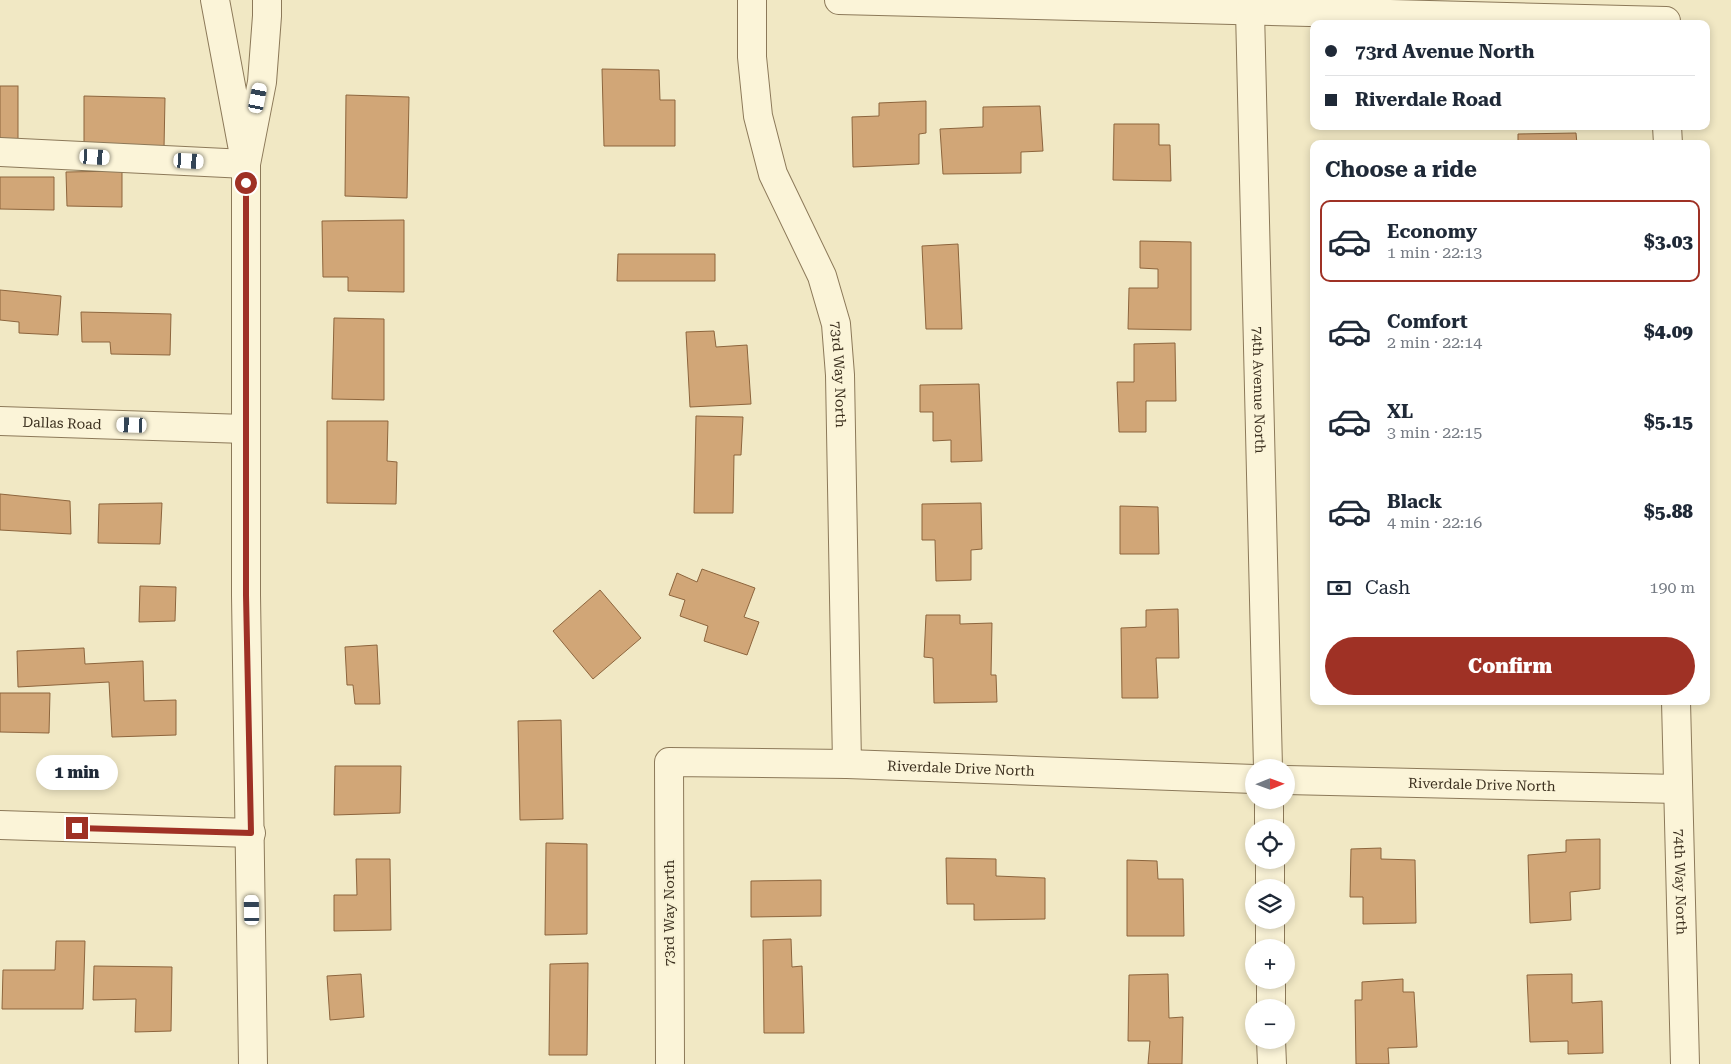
<!DOCTYPE html>
<meta charset="utf-8">
<style>
:root{--surface:#fff;--page:#f6f6f7;--text:#1f2937;--muted:#747a83;--line:#e0e1e3;--accent:#9f3125}
body{margin:0;font-family:"Roboto Serif",serif;background:var(--page);color:var(--text);height:100vh;display:flex;flex-direction:column;font-size:19px;white-space:nowrap}
*{box-sizing:border-box;margin:0}
p{font-size:16px;color:var(--muted)}
.icon{flex:none;width:28px;height:28px;fill:none;stroke:currentColor;stroke-width:2;stroke-linecap:round;stroke-linejoin:round}
.map{position:relative;flex:1;overflow:hidden}
.panel{position:absolute;left:1310px;top:140px;width:400px;height:565px;display:flex;flex-direction:column;background:var(--surface);border-radius:10px;box-shadow:0 2px 8px #0003}
.panel>*{flex:none}
.banner{position:absolute;left:1310px;top:20px;width:400px;height:110px;border-radius:10px;box-shadow:0 2px 8px #0003;display:grid;align-content:center;height:110px;padding:0 15px;background:var(--surface)}
.needle{width:32px;rotate:89deg}
.tools{position:absolute;left:1245px;top:759px;display:grid;gap:10px}
.tools a{display:grid;place-items:center;width:50px;height:50px;border-radius:50%;background:var(--surface);box-shadow:0 2px 8px #0003;font-size:25px}
.end{position:absolute;width:22px;height:22px;margin:-11px;border:6px solid #9f3125;background:#fff;box-shadow:0 0 0 2px #fff}
.from{border-radius:50%}
.bubble{position:absolute;height:35px;border-radius:18px;background:var(--surface);box-shadow:0 2px 8px #0003;font-size:16px;font-weight:800;line-height:35px;text-align:center}
.car{position:absolute;width:15px;height:30px;margin:-15px -8px;border-radius:6px;box-shadow:0 0 4px 1px #0007;background:linear-gradient(#fff 24%,#345 0 40%,#fff 0 76%,#345 0 86%,#fff 0)}
.banner b{display:flex;align-items:center;gap:18px;height:48px;font-size:19px}
.banner b+b{border-top:1px solid var(--line)}
.banner i{width:12px;height:12px;background:var(--text)}
ul{padding:0;list-style:none}
li{display:flex;align-items:center;gap:15px;height:82px;margin:0 10px 8px;padding:0 5px;border:2px solid transparent;border-radius:10px}
li div{flex:1}
li b{display:block;font-size:19px}
li em{font-style:normal;font-weight:800}
li.on{border-color:var(--accent)}
li>.icon{width:45px;height:45px;stroke-width:1.5}
h2{padding:0 15px;font-size:22px;line-height:60px}
.pay{display:flex;align-items:center;gap:12px;height:55px;padding:0 15px;font-size:19px}
.pay p{margin-inline-start:auto}
.button{display:flex;gap:10px;margin-top:auto;padding:10px 15px}
.button a{flex:1;height:58px;border-radius:30px;background:var(--accent);color:#fff;font-size:20px;font-weight:800;line-height:58px;text-align:center}
.map>svg:first-child{display:block}
.building{fill:#d1a677;stroke:#8d653d}
.lines{fill:none;stroke-linecap:round;stroke-linejoin:round}
.minor-casing{stroke:#8c7959;stroke-width:30}
.minor{stroke:#fbf4d8;stroke-width:28}
.route{stroke:#9f3125;stroke-width:6}
.labels{text-anchor:middle;stroke-width:4;stroke-linejoin:round;paint-order:stroke}
.street-label{font-size:14px;fill:#3b2f1e;stroke:#f7f1d4}
</style>
<div class="map">
<svg width="1731" height="1064" viewBox="0 0 1731 1064">
<rect width="100%" height="100%" fill="#f1e8c4"/>
<!-- building -->
<g class="building">
<polygon points="602,69 659,70 660,100 675,100 675,146 604,146"/>
<rect x="0" y="86" width="18" height="61"/>
<polygon points="346,95 409,97 407,198 345,196"/>
<polygon points="84,96 165,98 164,148 84,146"/>
<polygon points="926,101 926,133 919,134 919,164 853,167 852,117 879,116 879,103"/>
<polygon points="1040,106 1043,151 1021,152 1021,173 943,174 940,129 983,127 983,107"/>
<polygon points="1114,124 1159,124 1159,145 1170,145 1171,181 1113,180"/>
<polygon points="1576,133 1577,144 1518,144 1518,134"/>
<polygon points="122,171 122,207 67,206 66,172"/>
<polygon points="0,177 54,177 54,210 0,209"/>
<polygon points="404,220 404,292 348,291 348,277 323,277 322,221"/>
<polygon points="1140,241 1191,242 1191,330 1128,329 1129,288 1158,288 1158,269 1140,268"/>
<polygon points="958,244 962,329 926,329 922,246"/>
<polygon points="618,254 715,254 715,281 617,281"/>
<polygon points="0,290 61,296 58,335 19,333 19,322 0,320"/>
<polygon points="81,312 171,314 170,355 111,354 110,342 82,342"/>
<polygon points="334,318 384,319 384,400 332,399"/>
<polygon points="714,331 716,347 747,345 751,404 690,407 686,332"/>
<polygon points="1175,343 1176,401 1146,401 1146,432 1119,432 1117,382 1134,382 1134,344"/>
<polygon points="979,384 982,461 951,462 951,440 933,441 933,412 920,412 920,385"/>
<polygon points="696,416 743,417 741,455 734,455 733,513 694,513"/>
<polygon points="327,421 388,421 387,461 397,462 396,504 327,503"/>
<polygon points="0,494 70,501 71,534 0,530"/>
<polygon points="162,503 160,544 98,543 99,504"/>
<polygon points="981,503 982,549 971,550 971,580 936,581 935,540 922,540 922,504"/>
<polygon points="1120,506 1158,507 1159,554 1120,554"/>
<polygon points="702,569 755,588 744,617 759,622 747,655 704,641 708,626 680,616 685,600 669,595 677,573 697,582"/>
<polygon points="140,586 176,587 175,621 139,622"/>
<polygon points="600,590 641,638 593,679 553,631"/>
<polygon points="1178,609 1179,658 1156,658 1158,698 1122,698 1121,628 1146,627 1146,610"/>
<polygon points="926,615 960,615 960,624 992,623 991,675 996,675 997,702 934,703 933,658 924,657"/>
<polygon points="377,645 380,704 355,704 353,685 347,685 345,647"/>
<polygon points="84,648 85,664 143,661 144,701 176,700 176,735 112,737 109,682 18,687 17,651"/>
<polygon points="0,693 50,693 49,733 0,732"/>
<polygon points="561,720 563,819 520,820 518,721"/>
<polygon points="335,766 401,766 400,813 334,815"/>
<polygon points="1600,839 1600,889 1570,892 1571,920 1530,923 1528,855 1566,852 1566,840"/>
<polygon points="546,843 587,844 587,934 545,935"/>
<polygon points="1381,848 1381,859 1415,860 1416,923 1363,924 1363,897 1350,897 1351,849"/>
<polygon points="946,858 996,859 996,876 1045,878 1045,919 974,920 974,904 947,904"/>
<polygon points="356,859 390,859 391,930 334,931 334,895 357,895"/>
<polygon points="1127,860 1157,861 1158,879 1183,879 1184,936 1127,936"/>
<polygon points="821,880 821,916 751,917 751,881"/>
<polygon points="791,939 792,967 802,966 804,1033 764,1033 763,940"/>
<polygon points="56,941 85,941 83,1009 2,1009 3,970 55,970"/>
<polygon points="588,963 587,1055 549,1055 550,964"/>
<polygon points="94,966 172,967 171,1031 135,1032 136,999 93,1000"/>
<polygon points="361,974 364,1017 330,1020 327,976"/>
<polygon points="1168,974 1169,1018 1183,1017 1182,1064 1148,1064 1150,1041 1128,1041 1129,975"/>
<polygon points="1572,974 1572,1003 1602,1001 1603,1053 1568,1054 1568,1041 1530,1042 1527,975"/>
<polygon points="1403,979 1403,992 1414,992 1417,1047 1388,1048 1389,1064 1356,1064 1355,1000 1362,1000 1362,982"/>
</g>
<g class="lines">
<!-- minor casing -->
<g class="minor-casing">
<g id="minor">
<polyline points="215,0 243,150"/>
<path id="s1" d="M 752,0 L 752,57 L 758,116 L 773,174 L 822,276 L 836,324 L 840,375 L 847,764"/>
<polyline points="839,0 1666,21"/>
<path id="s2" d="M 1250,11 L 1268,768"/>
<polyline points="1667,126 1668,144"/>
<polyline points="0,152 246,164"/>
<path id="s3" d="M 0,421 L 245,429"/>
<path id="s4" d="M 1676,701 L 1685,1064"/>
<path id="s5" d="M 1286,780 L 1678,789"/>
<polyline points="1269,800 1269,828"/>
<polyline points="0,825 251,833"/>
<polyline points="1270,860 1270,888"/>
<polyline points="1270,920 1270,948"/>
<polyline points="1271,980 1271,1008"/>
<polyline points="1271,1040 1272,1064"/>
<polyline points="253,1064 246,595 246,164 262,82 267,16 267,0"/>
<path id="s6" d="M 670,1064 L 669,762 L 847,764 L 1254,779"/>
</g>
</g>
<!-- minor -->
<use href="#minor" class="minor"/>
</g>
<g class="lines">
<!-- route -->
<polyline class="route" points="77,828 251,833 246,595 246,183"/>
</g>
<g class="labels">
<!-- street labels -->
<g class="street-label">
<text dy="5" stroke="none"><textPath href="#s1" startOffset="390">73rd Way North</textPath></text>
<text dy="5" stroke="none"><textPath href="#s2" startOffset="379">74th Avenue North</textPath></text>
<text dy="5" stroke="none"><textPath href="#s3" startOffset="62">Dallas Road</textPath></text>
<text dy="5" stroke="none"><textPath href="#s6" startOffset="594">Riverdale Drive North</textPath></text>
<text dy="5" stroke="none"><textPath href="#s5" startOffset="196">Riverdale Drive North</textPath></text>
<text dy="5" stroke="none"><textPath href="#s4" startOffset="181">74th Way North</textPath></text>
<text transform="translate(669 913) rotate(-90)" y="5">73rd Way North</text>
</g>
</g>
</svg>
<div class="tools">
<a><svg class="needle" viewBox="-14 -14 28 28"><path d="M0-13l5 13h-10z" fill="#e53935"/><path d="M0 13l5-13h-10z" fill="#747a83"/></svg></a>
<a><svg class="icon" aria-label="locate" viewBox="0 0 24 24"><circle cx="12" cy="12" r="6"/><path d="M12 2v4M12 18v4M2 12h4M18 12h4"/></svg></a>
<a><svg class="icon" aria-label="layers" viewBox="0 0 24 24"><path d="M12 4l9 5-9 5-9-5zM3 14l9 5 9-5"/></svg></a>
<a>+</a>
<a>−</a>
</div>
<i class="end from" style="left:246px;top:183px"></i>
<i class="end" style="left:77px;top:828px"></i>
<div class="bubble" style="left:36px;top:755px;width:82px">1 min</div>
<i class="car" style="left:258px;top:98px;rotate:11deg"></i>
<i class="car" style="left:95px;top:157px;rotate:93deg"></i>
<i class="car" style="left:189px;top:161px;rotate:93deg"></i>
<i class="car" style="left:132px;top:425px;rotate:272deg"></i>
<i class="car" style="left:252px;top:910px;rotate:359deg"></i>
<div class="banner">
<b><i class="from"></i>73rd Avenue North</b>
<b><i></i>Riverdale Road</b>
</div>
<section class="panel">
<h2>Choose a ride</h2>
<ul>
<li class="on"><svg class="icon" aria-label="car" viewBox="0 0 24 24"><path d="M5 17H2v-5l4-1 3-4h7l3 4 3 1v5h-3M9 17h6M6 11h13"/><circle cx="7" cy="17" r="2"/><circle cx="17" cy="17" r="2"/></svg><div><b>Economy</b><p>1 min · 22:13</p></div><em>$3.03</em></li>
<li><svg class="icon" aria-label="car" viewBox="0 0 24 24"><path d="M5 17H2v-5l4-1 3-4h7l3 4 3 1v5h-3M9 17h6M6 11h13"/><circle cx="7" cy="17" r="2"/><circle cx="17" cy="17" r="2"/></svg><div><b>Comfort</b><p>2 min · 22:14</p></div><em>$4.09</em></li>
<li><svg class="icon" aria-label="car" viewBox="0 0 24 24"><path d="M5 17H2v-5l4-1 3-4h7l3 4 3 1v5h-3M9 17h6M6 11h13"/><circle cx="7" cy="17" r="2"/><circle cx="17" cy="17" r="2"/></svg><div><b>XL</b><p>3 min · 22:15</p></div><em>$5.15</em></li>
<li><svg class="icon" aria-label="car" viewBox="0 0 24 24"><path d="M5 17H2v-5l4-1 3-4h7l3 4 3 1v5h-3M9 17h6M6 11h13"/><circle cx="7" cy="17" r="2"/><circle cx="17" cy="17" r="2"/></svg><div><b>Black</b><p>4 min · 22:16</p></div><em>$5.88</em></li>
</ul>
<div class="pay"><svg class="icon" aria-label="cash" viewBox="0 0 24 24"><path d="M3 7h18v10H3z"/><circle cx="12" cy="12" r="2"/></svg>Cash<p>190 m</p></div>
<div class="button"><a>Confirm</a></div>
</section>
</div>
